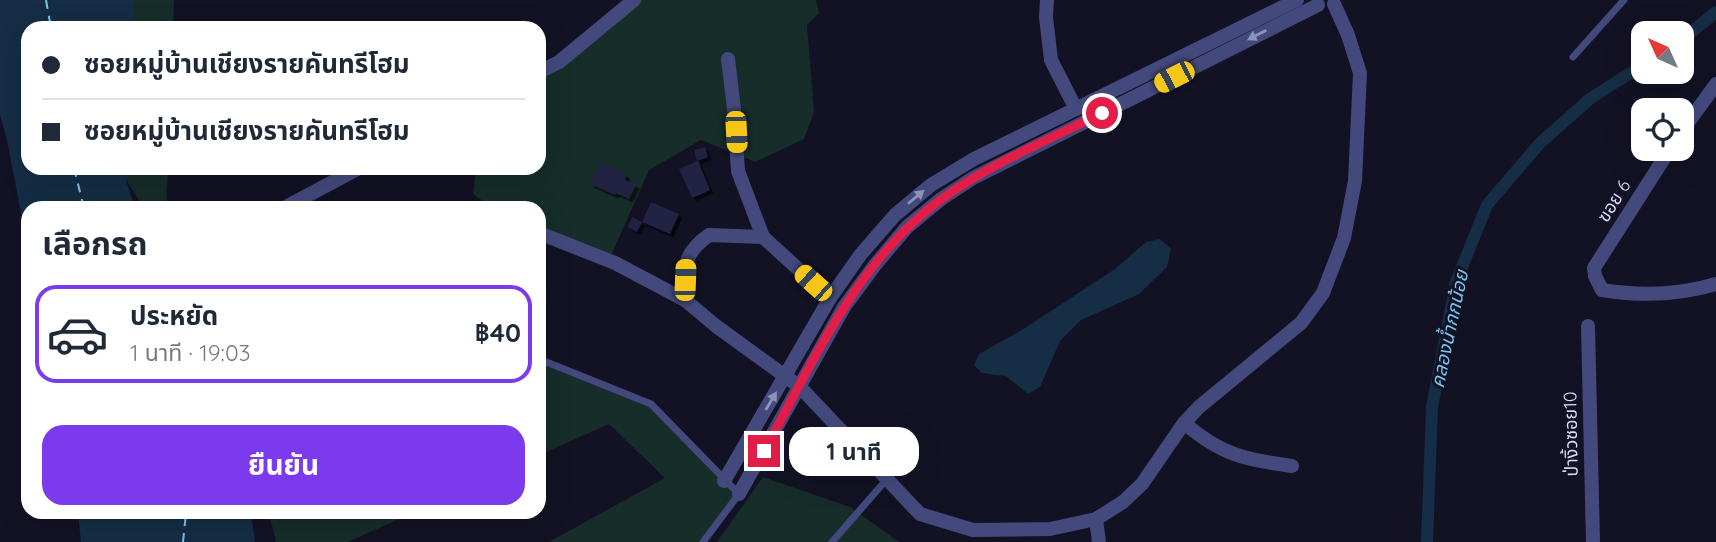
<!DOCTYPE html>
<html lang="th">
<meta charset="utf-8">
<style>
:root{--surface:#fff;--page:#f2f2f3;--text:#1f2937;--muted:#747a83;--line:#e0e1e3;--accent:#7c3aed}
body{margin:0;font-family:Quicksand,"Noto Sans Thai",sans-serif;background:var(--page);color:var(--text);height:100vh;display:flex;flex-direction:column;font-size:26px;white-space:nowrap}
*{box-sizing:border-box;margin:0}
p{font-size:23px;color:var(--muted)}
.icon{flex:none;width:38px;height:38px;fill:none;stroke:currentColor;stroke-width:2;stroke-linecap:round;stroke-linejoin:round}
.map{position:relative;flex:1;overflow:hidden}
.details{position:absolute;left:21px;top:201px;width:525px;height:318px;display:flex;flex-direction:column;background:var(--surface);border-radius:21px;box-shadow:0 7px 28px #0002}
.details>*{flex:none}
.top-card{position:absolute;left:21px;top:21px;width:525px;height:154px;border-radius:21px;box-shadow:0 7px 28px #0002;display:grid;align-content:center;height:154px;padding:0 21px;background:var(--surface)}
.needle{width:46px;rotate:315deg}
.fabs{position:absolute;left:1631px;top:21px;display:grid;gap:14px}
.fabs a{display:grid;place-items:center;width:63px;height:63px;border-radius:14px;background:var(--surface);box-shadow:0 7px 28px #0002;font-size:35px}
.end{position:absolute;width:32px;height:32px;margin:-16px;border:9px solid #e11d48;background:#fff;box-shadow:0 0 0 4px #fff}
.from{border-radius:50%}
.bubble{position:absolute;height:49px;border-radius:21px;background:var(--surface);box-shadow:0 7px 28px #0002;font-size:23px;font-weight:700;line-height:49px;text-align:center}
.car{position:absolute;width:21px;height:42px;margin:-21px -10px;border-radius:9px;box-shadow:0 0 5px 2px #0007;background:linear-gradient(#f5c518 24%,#345 0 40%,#f5c518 0 76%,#345 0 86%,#f5c518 0)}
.top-card b{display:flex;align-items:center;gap:24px;height:66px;font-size:26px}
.top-card b+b{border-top:2px solid var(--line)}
.top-card i{width:18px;height:18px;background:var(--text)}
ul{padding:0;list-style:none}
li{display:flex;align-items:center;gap:21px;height:98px;margin:0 14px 10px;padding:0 7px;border:4px solid transparent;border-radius:21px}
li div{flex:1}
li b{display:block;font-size:26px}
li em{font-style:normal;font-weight:700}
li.selected{border-color:var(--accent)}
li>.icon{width:63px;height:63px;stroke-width:1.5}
h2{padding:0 21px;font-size:32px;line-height:84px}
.cta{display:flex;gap:14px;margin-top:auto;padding:14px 21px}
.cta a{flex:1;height:80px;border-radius:21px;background:var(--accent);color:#fff;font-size:28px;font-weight:700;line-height:80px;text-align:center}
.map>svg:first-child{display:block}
.green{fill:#162d29}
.water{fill:#152d45}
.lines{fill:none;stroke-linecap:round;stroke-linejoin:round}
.canal{stroke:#152d45;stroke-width:12}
.ferry{stroke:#76c5ec;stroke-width:2;stroke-dasharray:9 7;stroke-linecap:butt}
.building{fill:#232142;filter:url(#shadow)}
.lane{stroke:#43497c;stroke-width:7}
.street{stroke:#43497c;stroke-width:14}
.oneway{fill:#8e92bb}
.route{stroke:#e11d48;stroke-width:9}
.labels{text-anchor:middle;stroke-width:6;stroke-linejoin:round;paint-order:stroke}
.street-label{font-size:18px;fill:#dadafa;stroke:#131224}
.water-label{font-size:19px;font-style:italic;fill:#76c5ec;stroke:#131224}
</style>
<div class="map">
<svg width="1716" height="542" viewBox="0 0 1716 542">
<defs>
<filter id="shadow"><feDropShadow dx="3.5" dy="3.5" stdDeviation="0" flood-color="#0009"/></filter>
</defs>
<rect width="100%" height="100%" fill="#131224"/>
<!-- green -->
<g class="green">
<polygon points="123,0 174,0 173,28 124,28"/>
<polygon points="634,0 816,0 819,13 807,25 814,112 804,139 755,162 701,140 649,170 609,260 539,233 539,208 493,208 473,194 476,168 539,168 539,72"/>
<polygon points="126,168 168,168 166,203 173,208 144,208 126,180"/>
<polygon points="539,359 651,404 739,494 703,542 549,542 665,478 609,424 539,455"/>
<polygon points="763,477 850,507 899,542 717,542"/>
<polygon points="269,513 412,513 348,542 276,542"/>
</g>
<!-- water -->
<g class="water">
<polygon points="0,0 133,0 133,28 28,28 28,168 127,168 126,180 135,208 28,208 28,235 21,213 7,140 0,115"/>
<polygon points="1160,239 1171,249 1167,267 1139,294 1081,320 1060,341 1040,387 1028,394 1006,376 982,373 974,365 979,354 1022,330 1115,269 1146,242"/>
<polygon points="78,513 251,513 255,542 81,542"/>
</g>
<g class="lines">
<!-- canal -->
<g class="canal">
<polyline points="1682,40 1716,12"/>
<polyline points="1427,542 1432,407 1456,282 1487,205 1540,143 1591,98 1643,65"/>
</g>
<!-- ferry -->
<g class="ferry">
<polyline points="46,0 51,28"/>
<polyline points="74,168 84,208"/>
<polyline points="183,542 186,513"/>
</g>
</g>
<!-- building -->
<g class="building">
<polygon points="705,147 708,157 697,161 694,150"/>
<polygon points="698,161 710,190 692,198 679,169"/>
<polygon points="601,163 627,175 625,180 636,185 629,199 616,193 615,195 590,184"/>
<polygon points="651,202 679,214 670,234 642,222"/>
<polygon points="632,217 642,222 637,232 628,227"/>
</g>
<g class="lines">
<!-- lane -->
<g class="lane">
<polyline points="1573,57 1624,0"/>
<polyline points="539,359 651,404 739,494 703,542"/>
<polyline points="832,542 887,479"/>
</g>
<!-- street -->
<g class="street">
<polyline points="1047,0 1046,17 1051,60 1076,109"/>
<polyline points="728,59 734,109 738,171 763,237"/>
<polyline points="539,72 559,62 634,0"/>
<polyline points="1682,131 1716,84"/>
<path d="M 1670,149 L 1594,268 L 1595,276 L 1602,290 C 1639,296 1680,295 1716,284"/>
<polyline points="284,208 359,168"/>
<polyline points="539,233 615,263 685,300 716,326 800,387 920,514 973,530 1050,529 1096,519 1123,502 1142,484 1184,423 1199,407 1301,323 1323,293 1344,238 1355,181 1360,73 1348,35 1334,4"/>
<path d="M 685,300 C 686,268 680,256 709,235 L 763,237 L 830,298"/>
<polyline points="1588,326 1593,542"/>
<path d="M 1184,423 C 1223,456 1244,459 1292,466"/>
<polyline points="724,481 830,298 861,254 895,215 931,185 974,159 1297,0"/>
<polyline points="739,494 844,307 875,265 907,227 941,199 973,178 1318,5"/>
<polyline points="1096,519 1099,542"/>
</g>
</g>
<!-- one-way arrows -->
<defs><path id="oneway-solid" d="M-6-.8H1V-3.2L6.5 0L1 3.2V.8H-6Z" transform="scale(1.75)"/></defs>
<g class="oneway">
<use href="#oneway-solid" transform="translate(1257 35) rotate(153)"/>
<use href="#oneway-solid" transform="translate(916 197) rotate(-40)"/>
<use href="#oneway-solid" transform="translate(771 401) rotate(-59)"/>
</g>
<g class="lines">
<!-- route -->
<path class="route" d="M 764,451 C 813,363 858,258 943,198 C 991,163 1049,140 1102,113"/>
</g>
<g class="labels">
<!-- street labels -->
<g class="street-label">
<text transform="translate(1614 201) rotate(-58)" y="6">ฃอย 6</text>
<text transform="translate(1571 434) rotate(-91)" y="6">ป่างิ้วซอย10</text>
</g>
<!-- water labels -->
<g class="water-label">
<text transform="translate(1449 329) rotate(-78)" y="7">คลองน้ำกกน้อย</text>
</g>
</g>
</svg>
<div class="fabs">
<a><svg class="needle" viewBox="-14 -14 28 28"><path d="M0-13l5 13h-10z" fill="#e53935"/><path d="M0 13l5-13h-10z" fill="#747a83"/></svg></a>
<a><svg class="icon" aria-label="locate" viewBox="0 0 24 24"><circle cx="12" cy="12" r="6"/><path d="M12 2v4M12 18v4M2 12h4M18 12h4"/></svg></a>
</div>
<i class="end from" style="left:1102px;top:113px"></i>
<i class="end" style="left:764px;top:451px"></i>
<div class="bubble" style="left:789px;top:427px;width:130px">1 นาที</div>
<i class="car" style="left:1174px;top:77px;rotate:243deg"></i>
<i class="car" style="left:736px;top:132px;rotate:177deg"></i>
<i class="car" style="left:685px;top:280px;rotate:2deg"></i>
<i class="car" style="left:813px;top:283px;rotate:312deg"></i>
<div class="top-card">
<b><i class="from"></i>ซอยหมู่บ้านเชียงรายคันทรีโฮม</b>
<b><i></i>ซอยหมู่บ้านเชียงรายคันทรีโฮม</b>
</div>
<section class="details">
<h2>เลือกรถ</h2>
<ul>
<li class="selected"><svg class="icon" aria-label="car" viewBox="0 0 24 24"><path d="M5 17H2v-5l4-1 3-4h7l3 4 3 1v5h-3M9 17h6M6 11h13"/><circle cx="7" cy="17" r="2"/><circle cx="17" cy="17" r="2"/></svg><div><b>ประหยัด</b><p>1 นาที · 19:03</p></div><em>฿40</em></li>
</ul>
<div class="cta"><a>ยืนยัน</a></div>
</section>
</div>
